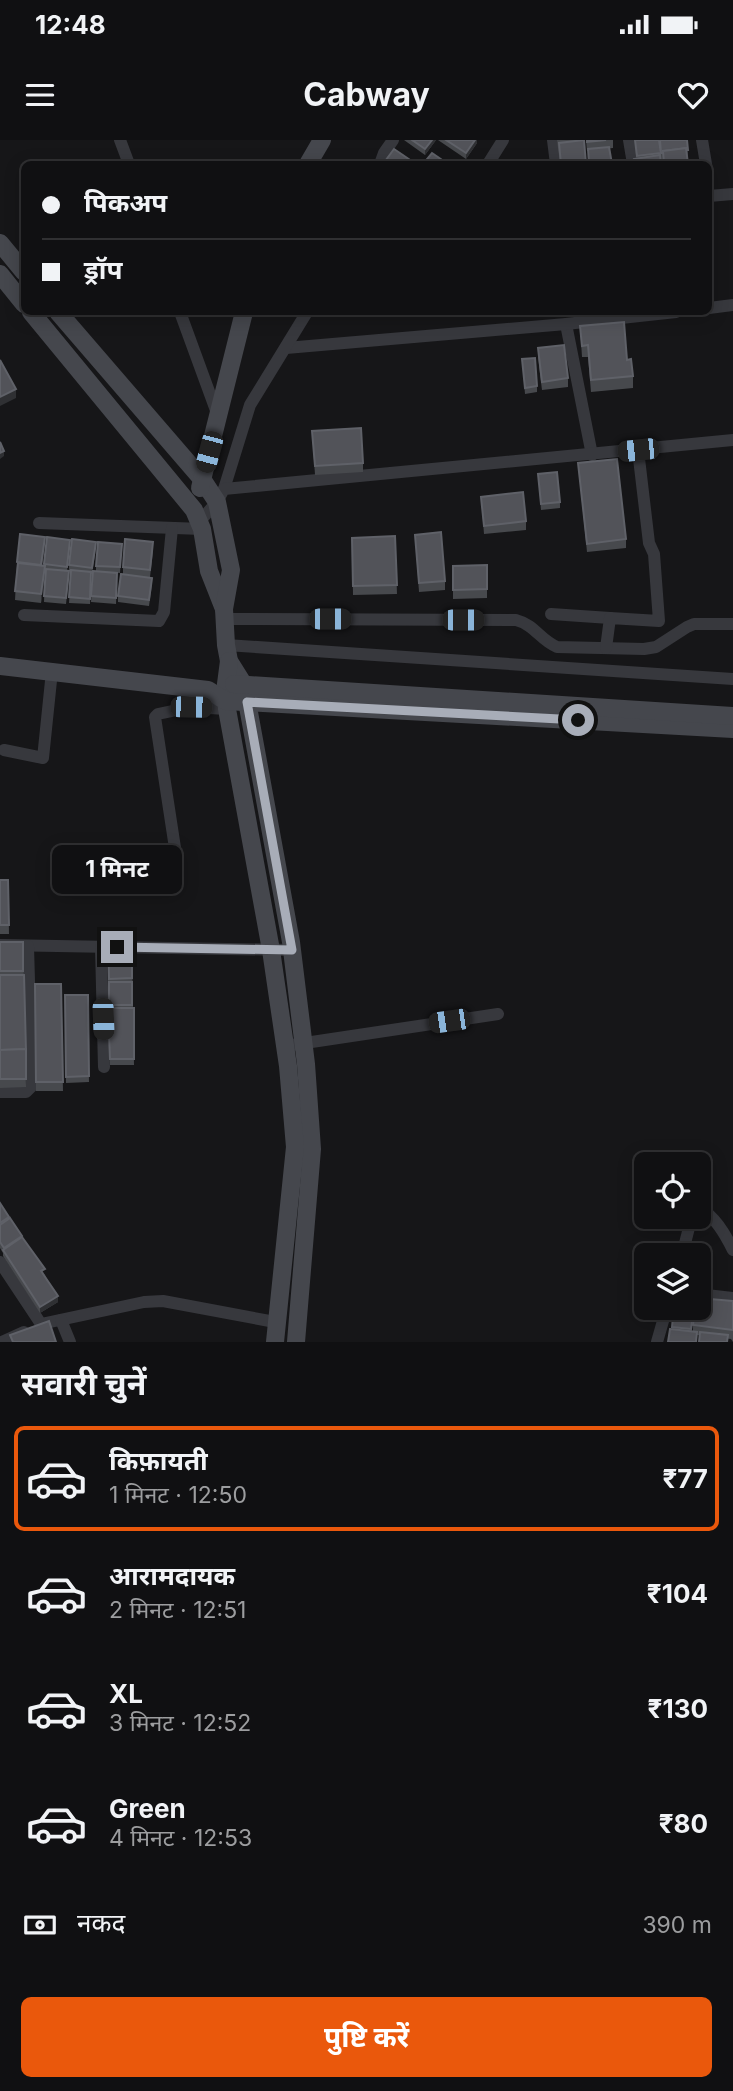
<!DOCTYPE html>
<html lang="hi">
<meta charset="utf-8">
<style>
:root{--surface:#101012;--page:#19191b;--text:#f1f3f6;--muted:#9c9d9f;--line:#303032;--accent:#ea580c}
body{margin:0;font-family:Inter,"Noto Sans Devanagari",sans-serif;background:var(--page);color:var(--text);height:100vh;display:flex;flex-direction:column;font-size:26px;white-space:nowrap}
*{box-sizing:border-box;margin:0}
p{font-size:23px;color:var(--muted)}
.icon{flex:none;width:38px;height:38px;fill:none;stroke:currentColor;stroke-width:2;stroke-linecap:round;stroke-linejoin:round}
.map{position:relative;height:1202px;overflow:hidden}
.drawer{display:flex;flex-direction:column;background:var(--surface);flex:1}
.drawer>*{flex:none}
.hud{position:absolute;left:21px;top:21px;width:691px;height:154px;border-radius:10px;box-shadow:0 4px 18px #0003,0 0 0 2px var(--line);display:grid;align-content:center;height:154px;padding:0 21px;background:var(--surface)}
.buttons{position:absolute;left:634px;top:1012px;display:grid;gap:14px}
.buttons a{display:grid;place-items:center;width:77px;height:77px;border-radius:10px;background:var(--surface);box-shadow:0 4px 18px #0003,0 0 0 2px var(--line);font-size:35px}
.end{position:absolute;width:32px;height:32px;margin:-16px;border:9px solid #a8adb8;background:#111;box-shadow:0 0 0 4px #111}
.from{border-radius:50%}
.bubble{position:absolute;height:49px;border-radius:10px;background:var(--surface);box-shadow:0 4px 18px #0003,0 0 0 2px var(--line);font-size:23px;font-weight:700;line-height:49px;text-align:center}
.car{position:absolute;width:21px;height:42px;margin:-21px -10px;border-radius:9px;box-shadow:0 0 5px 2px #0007;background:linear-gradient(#222 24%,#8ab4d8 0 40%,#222 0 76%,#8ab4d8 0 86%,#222 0)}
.hud b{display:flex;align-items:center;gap:24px;height:66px;font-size:26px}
.hud b+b{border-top:2px solid var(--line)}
.hud i{width:18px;height:18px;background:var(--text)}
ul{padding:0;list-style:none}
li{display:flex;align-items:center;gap:21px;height:105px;margin:0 14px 10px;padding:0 7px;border:4px solid transparent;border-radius:10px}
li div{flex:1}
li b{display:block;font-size:26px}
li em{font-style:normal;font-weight:700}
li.on{border-color:var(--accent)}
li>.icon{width:63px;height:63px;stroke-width:1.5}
h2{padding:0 21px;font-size:32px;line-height:84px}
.pay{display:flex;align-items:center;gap:18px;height:77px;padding:0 21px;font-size:26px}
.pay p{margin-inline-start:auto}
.primary-button{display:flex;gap:14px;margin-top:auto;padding:14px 21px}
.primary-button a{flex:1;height:80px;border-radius:10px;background:var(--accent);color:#fff;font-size:28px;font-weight:700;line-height:80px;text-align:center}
.status{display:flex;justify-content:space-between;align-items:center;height:49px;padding:0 35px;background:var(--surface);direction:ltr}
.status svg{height:19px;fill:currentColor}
header{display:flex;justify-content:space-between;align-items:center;height:91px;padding:0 21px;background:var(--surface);font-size:32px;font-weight:700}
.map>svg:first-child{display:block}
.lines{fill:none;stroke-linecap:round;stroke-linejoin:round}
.street{stroke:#37383d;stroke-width:12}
.secondary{stroke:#45474d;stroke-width:18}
.wall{fill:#47494d}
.shaded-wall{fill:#2f3033}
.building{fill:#525359;stroke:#5f6168;stroke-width:2}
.route{stroke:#a8adb8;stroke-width:9}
</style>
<div class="status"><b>12:48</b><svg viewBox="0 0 49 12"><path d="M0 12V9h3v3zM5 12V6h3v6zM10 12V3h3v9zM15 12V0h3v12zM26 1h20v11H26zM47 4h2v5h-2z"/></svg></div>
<header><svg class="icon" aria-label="menu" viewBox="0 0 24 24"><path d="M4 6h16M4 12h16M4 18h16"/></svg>Cabway<svg class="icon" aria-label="heart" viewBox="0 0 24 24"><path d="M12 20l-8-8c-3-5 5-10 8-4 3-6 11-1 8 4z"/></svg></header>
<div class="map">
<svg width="733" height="1202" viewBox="0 0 733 1202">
<rect width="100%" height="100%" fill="#161618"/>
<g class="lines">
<!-- street -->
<g class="street">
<polyline points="120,0 129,24"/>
<polyline points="553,0 556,24"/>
<polyline points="629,0 633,24"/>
<polyline points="702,0 706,24"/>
<polyline points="380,24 384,13 393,0"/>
<polyline points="488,24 503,0"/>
<polyline points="709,56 733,54"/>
<polyline points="709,168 733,165"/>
<polyline points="180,172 218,276"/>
<polyline points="566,184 592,315"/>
<polyline points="286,208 566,184 676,172"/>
<polyline points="224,349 250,265 307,172"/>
<polyline points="199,382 217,362 224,349 733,300"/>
<polyline points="39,383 202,389"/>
<polyline points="551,474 610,478"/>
<polyline points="24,475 159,481 164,472 172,388"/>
<path d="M 223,479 L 516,480 C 535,485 540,500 557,507 L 644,509 L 656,507 L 687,487 L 694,484 L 733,484"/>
<polyline points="226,505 733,539"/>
<polyline points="606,508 610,478 659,481 654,414 649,403 638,310"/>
<polyline points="4,610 43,618 52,531"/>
<polyline points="177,721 155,577 158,574 191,567 227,569"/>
<polyline points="0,805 292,810"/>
<polyline points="101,807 104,927"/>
<polyline points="285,906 498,874"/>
<polyline points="0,952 26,952 32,946 28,806"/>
<polyline points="698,1054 707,1029"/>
<path d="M 698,1066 C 715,1077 724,1092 733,1110"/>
<polyline points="682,1115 692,1076"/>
<polyline points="0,1122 41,1184 144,1162 163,1161 275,1182"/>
<polyline points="698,1154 733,1158"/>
<polyline points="61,1180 70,1202"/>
<polyline points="2,1202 24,1192"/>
<polyline points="657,1202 667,1167"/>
</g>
<!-- secondary -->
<g class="secondary">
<polyline points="308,24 322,0"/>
<polyline points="0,103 24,132"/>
<polyline points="0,134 24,164"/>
<polyline points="31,172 194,370 202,389 209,431 224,469"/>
<polyline points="58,172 202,339 217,362 231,430 224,469 226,505 229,521 244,545 291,802 306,924 312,1009 296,1202"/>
<polyline points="200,348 244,172"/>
<polyline points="229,521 226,544 227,569 271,810 288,926 295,1007 275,1202"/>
<polyline points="0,526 208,550 226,561 733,589"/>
<polyline points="234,544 733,576"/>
</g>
</g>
<!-- wall -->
<g class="wall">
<polygon points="404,0 436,0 425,15"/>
<polygon points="438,0 477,0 477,3 466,19"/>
<polygon points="557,0 584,0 586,24 560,24"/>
<polygon points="586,0 613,0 613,8 587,11"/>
<polygon points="635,0 687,0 688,24 663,24 663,19 661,19 661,17 661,24 634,24 634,19 636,19"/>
<polygon points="403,172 426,172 404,174"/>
<polygon points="580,186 627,220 633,236 633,248 591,252 588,217 582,217"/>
<polygon points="538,208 568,238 568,247 542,250 538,217"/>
<polygon points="522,219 537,246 537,252 525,254"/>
<polygon points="312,291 363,323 363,332 315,335"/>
<polygon points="578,323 626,399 626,408 587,412"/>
<polygon points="538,334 560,362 560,368 541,370"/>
<polygon points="481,357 526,381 526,390 484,394"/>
<polygon points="415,395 445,441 445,450 419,452"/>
<polygon points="395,396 397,454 353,455 352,398"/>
<polygon points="47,397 70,406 67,431 69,437 66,464 44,462 45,430 41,463 15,460 17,422 45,403 42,426 44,426"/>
<polygon points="122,404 120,433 96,432 96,426"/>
<polygon points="96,408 92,434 91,434 90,464 69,463 71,431 69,431 69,425"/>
<polygon points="153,411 150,437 152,444 149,466 118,462 118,456 123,434 123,427"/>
<polygon points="487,425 487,458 453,459 453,426"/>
<polygon points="93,431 117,433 116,464 91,462"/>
<polygon points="0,740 8,740 9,794 0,794"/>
<polygon points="0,802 23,802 26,947 0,948"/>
<polygon points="108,807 132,807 134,925 110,925 108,874"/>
<polygon points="35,844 61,844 63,951 36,951"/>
<polygon points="65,855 88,855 89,942 66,943"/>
<polygon points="0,1063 45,1135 58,1162 40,1173 3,1116 3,1113 0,1108"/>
<polygon points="733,1161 733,1202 731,1199 697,1195 672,1189 674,1167 694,1167 692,1191 693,1191 693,1185"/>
</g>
<!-- shaded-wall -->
<g class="shaded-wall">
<polygon points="432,0 436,0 425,15 425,9"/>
<polygon points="475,0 477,0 477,3 466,19 466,13"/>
<polygon points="16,249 16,258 0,266 0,257"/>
<polygon points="4,311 4,316 0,319 0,313"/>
<polygon points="45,426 45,435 41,463 41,454"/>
<polygon points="58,1156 58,1162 40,1173 40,1167"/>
</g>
<!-- building -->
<g class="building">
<polygon points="412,0 432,0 425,9"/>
<polygon points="446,0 475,0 466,13"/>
<polygon points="584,0 586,24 561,24 559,3"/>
<polygon points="587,0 606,0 587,2"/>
<polygon points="635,0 659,0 661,13 637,16"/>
<polygon points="660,0 687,0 688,10 687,10 686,8 663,11 663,13 661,13"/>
<polygon points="609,7 612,24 589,24 588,9"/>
<polygon points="686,8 688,24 664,24 663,11"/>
<polygon points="394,9 416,24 383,24"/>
<polygon points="432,13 448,24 423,24"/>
<polygon points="660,15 661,24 635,24 634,19"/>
<polygon points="624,182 627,220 631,219 633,236 591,240 588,205 582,206 580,186"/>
<polygon points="564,205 568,238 542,242 538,208"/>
<polygon points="535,218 537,246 525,248 522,219"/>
<polygon points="0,220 16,249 0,257"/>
<polygon points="361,288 363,323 315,326 312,291"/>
<polygon points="0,302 4,311 0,313"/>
<polygon points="617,319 626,399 587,404 578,323"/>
<polygon points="557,332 560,362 541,364 538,334"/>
<polygon points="523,352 526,381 484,386 481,357"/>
<polygon points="441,392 445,441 419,443 415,395"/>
<polygon points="20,394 45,397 41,425 17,422"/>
<polygon points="395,396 397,445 353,446 352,398"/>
<polygon points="47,397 70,400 67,427 44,424"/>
<polygon points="72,399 96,402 92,428 69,425"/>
<polygon points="125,399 153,402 150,430 123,427"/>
<polygon points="98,402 122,404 120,427 96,426"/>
<polygon points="18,423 45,426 41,454 15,451"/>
<polygon points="487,425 487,449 453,450 453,426"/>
<polygon points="46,429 69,431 66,458 44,456"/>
<polygon points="71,430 91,432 90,459 69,457"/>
<polygon points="93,431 117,433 116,458 91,456"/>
<polygon points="121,434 152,438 149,460 118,456"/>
<polygon points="0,740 8,740 9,785 0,785"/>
<rect x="0" y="802" width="23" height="29"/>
<polygon points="108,807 132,807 132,838 109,839"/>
<polygon points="0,835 24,835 26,911 26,909 0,910"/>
<rect x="109" y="842" width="23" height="23"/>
<polygon points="35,844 61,844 63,942 36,942"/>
<polygon points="65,855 88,855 89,936 66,937"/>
<polygon points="108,868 134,868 134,919 110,919"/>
<polygon points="26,909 26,939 0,939 0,910"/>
<polygon points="0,1063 9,1077 0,1083"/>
<polygon points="10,1078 22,1096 4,1108 0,1102 0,1085"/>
<polygon points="22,1097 45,1129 41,1131 58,1156 40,1167 3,1110"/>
<polygon points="698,1158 733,1161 733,1190 693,1185 695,1167 698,1167"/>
<polygon points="674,1167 694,1167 691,1189 672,1187"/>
<polygon points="49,1181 56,1202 13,1202 10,1195"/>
<polygon points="670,1189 697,1192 696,1202 668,1202"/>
<polygon points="700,1192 728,1195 727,1202 699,1202"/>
</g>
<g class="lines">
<!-- route -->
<polyline class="route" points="117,807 292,810 247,562 578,580"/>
</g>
</svg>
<div class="buttons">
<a><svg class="icon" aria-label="locate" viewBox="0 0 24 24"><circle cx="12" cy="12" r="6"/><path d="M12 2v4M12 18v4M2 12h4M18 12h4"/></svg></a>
<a><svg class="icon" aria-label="layers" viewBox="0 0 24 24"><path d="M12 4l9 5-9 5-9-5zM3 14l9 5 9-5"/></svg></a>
</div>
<i class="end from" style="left:578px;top:580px"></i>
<i class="end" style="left:117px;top:807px"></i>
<div class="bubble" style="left:52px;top:705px;width:130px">1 मिनट</div>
<i class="car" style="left:638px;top:310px;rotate:264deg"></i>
<i class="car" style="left:209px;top:312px;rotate:195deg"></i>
<i class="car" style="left:330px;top:479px;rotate:90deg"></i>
<i class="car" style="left:463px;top:480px;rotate:90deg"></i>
<i class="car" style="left:191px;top:567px;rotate:91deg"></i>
<i class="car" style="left:103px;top:879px;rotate:178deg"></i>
<i class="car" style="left:449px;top:881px;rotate:262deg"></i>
<div class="hud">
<b><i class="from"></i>पिकअप</b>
<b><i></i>ड्रॉप</b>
</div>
</div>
<section class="drawer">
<h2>सवारी चुनें</h2>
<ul>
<li class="on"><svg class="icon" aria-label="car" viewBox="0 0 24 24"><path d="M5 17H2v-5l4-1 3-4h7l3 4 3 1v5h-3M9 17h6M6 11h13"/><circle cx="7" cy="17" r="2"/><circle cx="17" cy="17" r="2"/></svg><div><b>किफ़ायती</b><p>1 मिनट · 12:50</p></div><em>₹77</em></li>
<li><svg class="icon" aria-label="car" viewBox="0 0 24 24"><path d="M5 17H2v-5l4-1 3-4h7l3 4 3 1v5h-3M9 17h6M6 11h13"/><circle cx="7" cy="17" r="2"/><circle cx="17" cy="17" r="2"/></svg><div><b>आरामदायक</b><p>2 मिनट · 12:51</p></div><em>₹104</em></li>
<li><svg class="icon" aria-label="car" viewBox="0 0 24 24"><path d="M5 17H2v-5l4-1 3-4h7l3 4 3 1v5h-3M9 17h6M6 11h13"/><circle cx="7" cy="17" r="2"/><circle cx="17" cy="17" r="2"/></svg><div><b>XL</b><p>3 मिनट · 12:52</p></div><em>₹130</em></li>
<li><svg class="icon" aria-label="car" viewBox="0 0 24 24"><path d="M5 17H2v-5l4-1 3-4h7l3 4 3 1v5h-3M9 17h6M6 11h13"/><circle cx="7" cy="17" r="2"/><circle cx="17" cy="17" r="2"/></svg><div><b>Green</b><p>4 मिनट · 12:53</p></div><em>₹80</em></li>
</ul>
<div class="pay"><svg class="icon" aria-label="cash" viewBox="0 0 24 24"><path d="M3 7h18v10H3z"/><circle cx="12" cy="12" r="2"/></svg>नकद<p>390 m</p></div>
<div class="primary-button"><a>पुष्टि करें</a></div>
</section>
